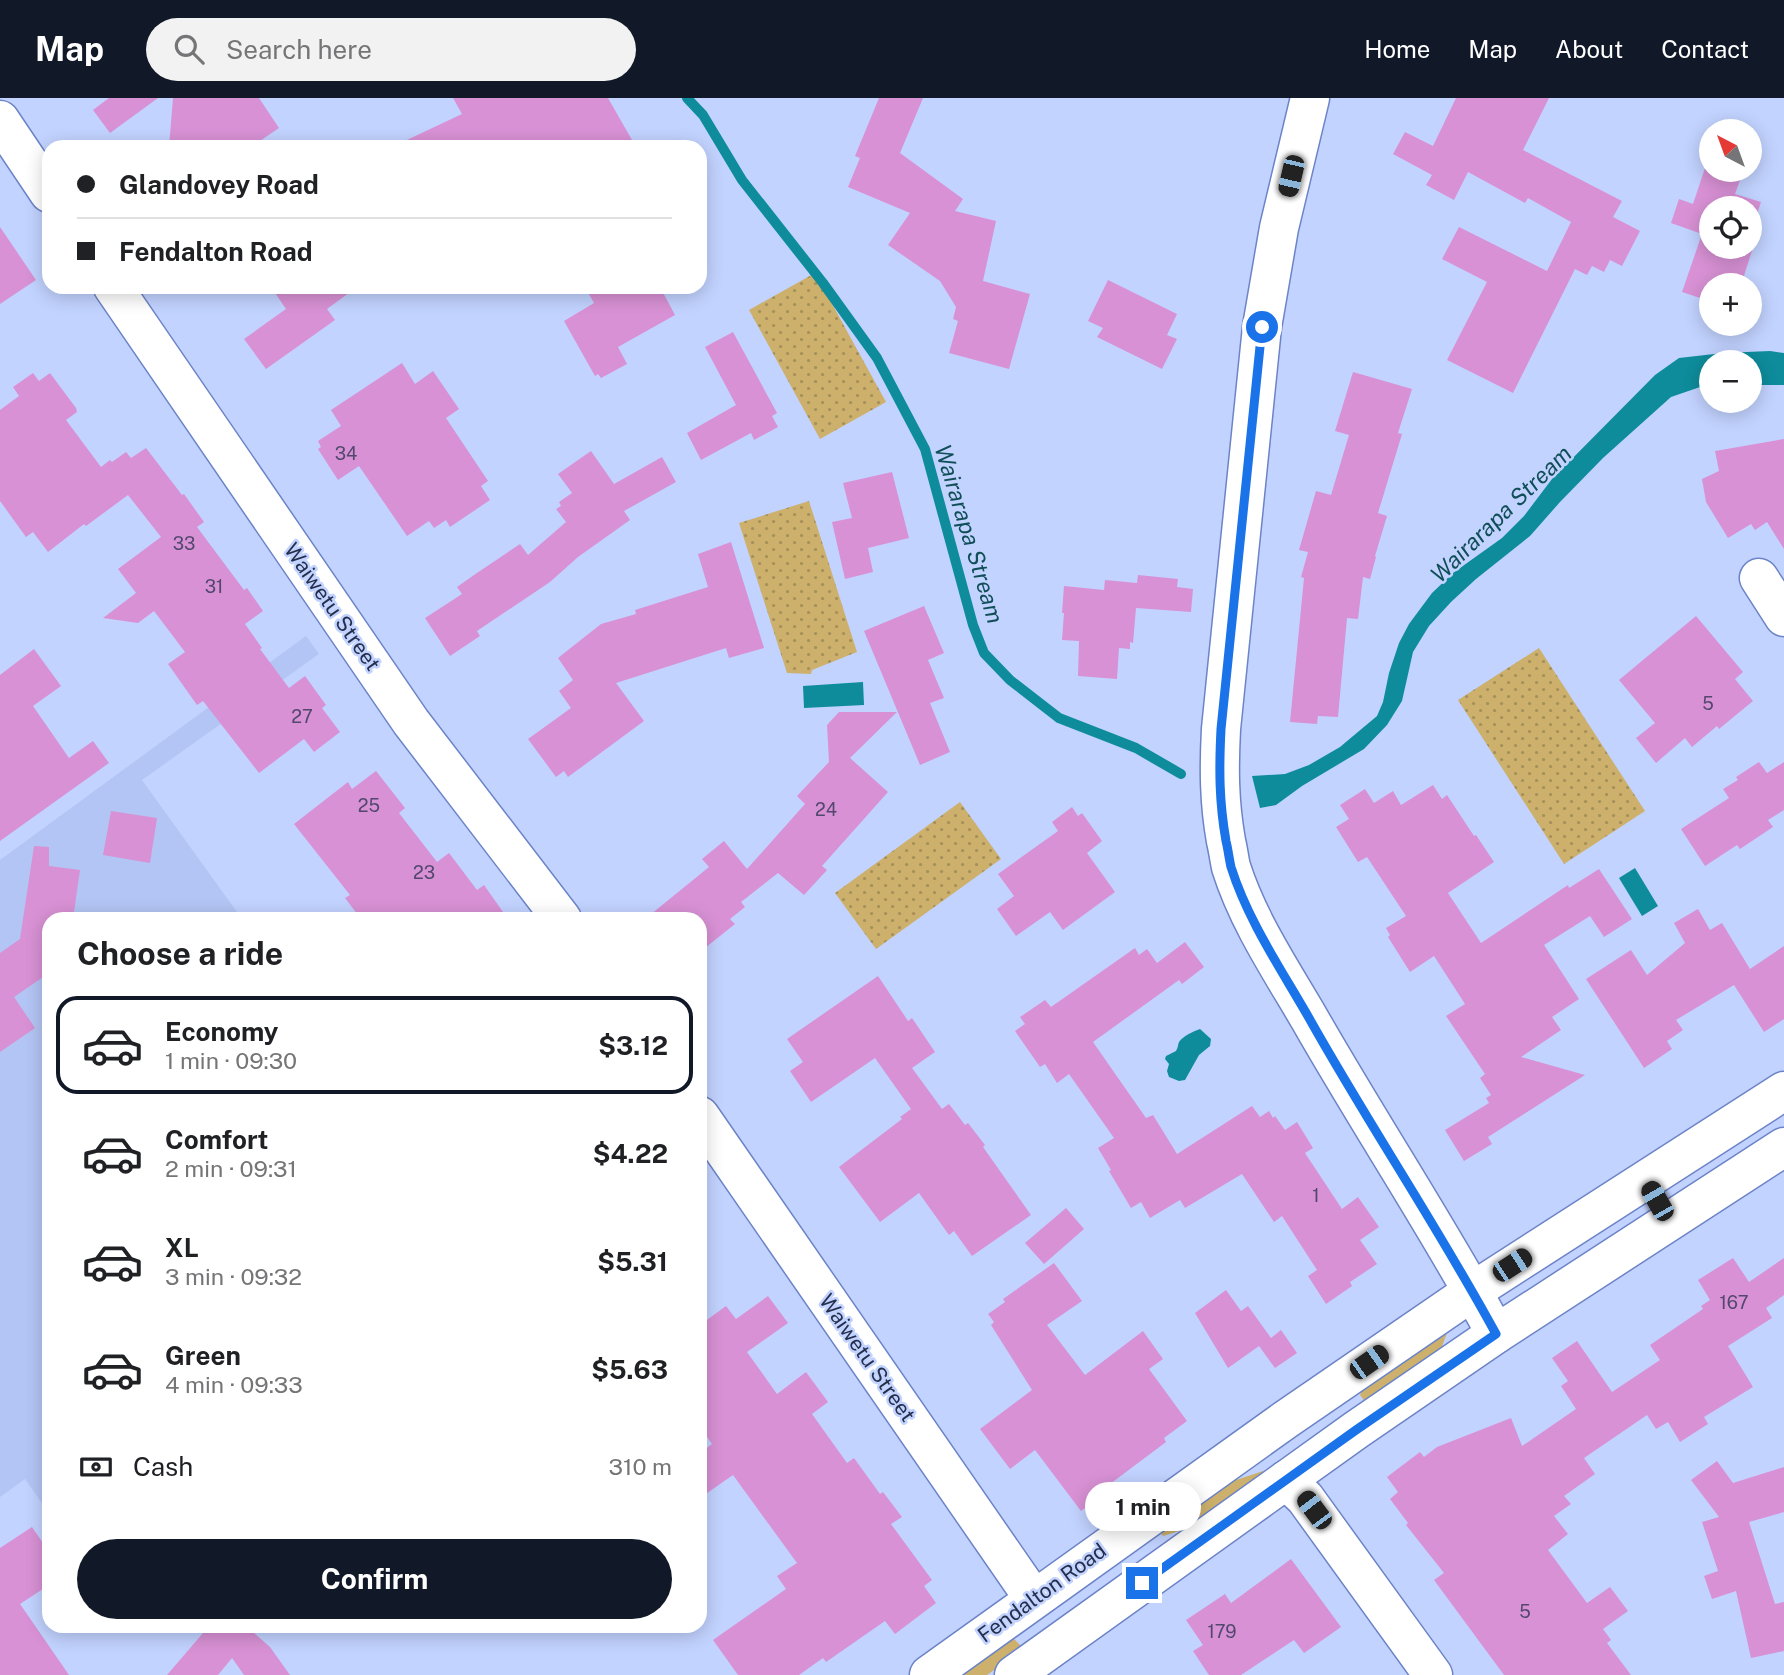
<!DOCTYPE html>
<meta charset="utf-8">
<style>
:root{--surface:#fff;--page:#f2f2f2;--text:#202124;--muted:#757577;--line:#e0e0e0;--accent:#111827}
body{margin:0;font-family:"Public Sans",sans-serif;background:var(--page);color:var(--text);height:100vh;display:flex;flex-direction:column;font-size:26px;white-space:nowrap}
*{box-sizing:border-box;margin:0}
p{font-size:23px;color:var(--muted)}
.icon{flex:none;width:38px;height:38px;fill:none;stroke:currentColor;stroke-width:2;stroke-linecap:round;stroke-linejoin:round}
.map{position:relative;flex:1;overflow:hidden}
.panel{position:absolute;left:42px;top:814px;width:665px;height:721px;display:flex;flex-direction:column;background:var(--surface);border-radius:21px;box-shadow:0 4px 18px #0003}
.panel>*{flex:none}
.banner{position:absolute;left:42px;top:42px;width:665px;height:154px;border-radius:21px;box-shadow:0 4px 18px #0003;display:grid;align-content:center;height:154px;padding:0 35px;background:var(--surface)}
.needle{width:46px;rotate:319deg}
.buttons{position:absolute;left:1699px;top:21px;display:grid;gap:14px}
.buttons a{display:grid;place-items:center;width:63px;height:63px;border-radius:50%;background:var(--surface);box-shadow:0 4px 18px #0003;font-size:35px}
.end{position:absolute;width:32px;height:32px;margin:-16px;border:9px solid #1a73e8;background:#fff;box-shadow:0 0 0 4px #fff}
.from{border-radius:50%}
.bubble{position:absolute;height:49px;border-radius:24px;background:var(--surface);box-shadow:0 4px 18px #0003;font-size:23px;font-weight:700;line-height:49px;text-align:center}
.car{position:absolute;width:21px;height:42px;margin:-21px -10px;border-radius:9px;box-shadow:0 0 5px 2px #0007;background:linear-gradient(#222 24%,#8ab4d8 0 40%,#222 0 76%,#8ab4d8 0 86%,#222 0)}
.banner b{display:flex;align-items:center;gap:24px;height:66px;font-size:26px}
.banner b+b{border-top:2px solid var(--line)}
.banner i{width:18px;height:18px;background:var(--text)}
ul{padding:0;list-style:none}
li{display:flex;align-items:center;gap:21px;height:98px;margin:0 14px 10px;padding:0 21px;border:4px solid transparent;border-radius:21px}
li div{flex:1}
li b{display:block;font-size:26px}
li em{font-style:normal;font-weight:700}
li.current{border-color:var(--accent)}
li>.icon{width:63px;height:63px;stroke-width:1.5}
h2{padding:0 35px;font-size:32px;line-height:84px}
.pay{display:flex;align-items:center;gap:18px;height:77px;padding:0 35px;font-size:26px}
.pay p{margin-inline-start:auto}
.primary-button{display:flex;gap:14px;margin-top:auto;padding:14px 35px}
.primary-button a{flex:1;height:80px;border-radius:42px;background:var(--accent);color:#fff;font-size:28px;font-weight:700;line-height:80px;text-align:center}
header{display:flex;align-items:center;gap:42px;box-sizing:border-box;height:98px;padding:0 35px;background:var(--accent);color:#fff}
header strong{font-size:33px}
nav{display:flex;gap:38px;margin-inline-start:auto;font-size:24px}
.search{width:490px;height:63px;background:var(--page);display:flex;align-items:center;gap:18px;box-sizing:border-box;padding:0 24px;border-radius:38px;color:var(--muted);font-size:26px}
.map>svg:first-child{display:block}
.built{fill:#b3c5f4}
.green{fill:#ccb06b}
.park{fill:url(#park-dots)}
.water{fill:#0e8c9b}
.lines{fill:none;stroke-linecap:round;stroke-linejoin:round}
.stream{stroke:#0e8c9b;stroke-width:10}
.building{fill:#d891d5;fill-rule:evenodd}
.street-casing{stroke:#6c84c7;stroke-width:41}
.secondary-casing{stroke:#6c84c7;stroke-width:41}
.primary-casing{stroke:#6c84c7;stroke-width:41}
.street{stroke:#fff;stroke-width:38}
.secondary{stroke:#fff;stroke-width:38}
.primary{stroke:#fff;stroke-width:38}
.route{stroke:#1a73e8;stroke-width:9}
.labels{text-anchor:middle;stroke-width:5;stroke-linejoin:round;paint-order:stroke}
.number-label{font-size:18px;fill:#52486e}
.street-label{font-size:21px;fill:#252f4c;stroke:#c2d3ff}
.water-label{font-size:23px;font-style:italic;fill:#114f58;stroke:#c2d3ff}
</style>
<header>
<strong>Map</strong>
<div class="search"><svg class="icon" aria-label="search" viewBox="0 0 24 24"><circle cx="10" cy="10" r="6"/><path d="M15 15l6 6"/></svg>Search here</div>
<nav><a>Home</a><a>Map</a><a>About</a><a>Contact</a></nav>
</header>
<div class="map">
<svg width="1784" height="1577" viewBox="0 0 1784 1577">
<defs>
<pattern id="park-dots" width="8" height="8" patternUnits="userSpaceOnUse" patternTransform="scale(1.75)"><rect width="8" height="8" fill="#ccb06b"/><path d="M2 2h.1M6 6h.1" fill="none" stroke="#a5905a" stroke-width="1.8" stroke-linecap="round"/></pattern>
</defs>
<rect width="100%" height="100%" fill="#c2d3ff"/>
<!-- built -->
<polygon class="built" points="306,538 319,556 142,682 242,821 49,821 49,1415 25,1381 0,1399 0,762"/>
<!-- green -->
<g class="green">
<polygon points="1444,1234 1447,1235 1441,1251 1366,1305 1360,1297 1362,1292"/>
<polygon points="1263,1373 1265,1376 1186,1431 1163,1438 1159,1433 1230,1384"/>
<polygon points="1012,1539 1024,1551 987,1577 958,1577"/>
</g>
<!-- park -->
<g class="park">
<polygon points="815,175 886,304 820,341 749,212"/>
<polygon points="809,403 857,554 812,572 811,576 787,575 739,425"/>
<polygon points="1539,550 1645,713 1564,766 1458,602"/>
<polygon points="960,704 1001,761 876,851 835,795"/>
</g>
<!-- water -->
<g class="water">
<polygon points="1770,253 1784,255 1784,287 1750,287 1750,264 1712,264 1711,288 1703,288 1671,299 1603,360 1560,404 1530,438 1476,481 1451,504 1429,528 1413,554 1402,603 1387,627 1364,651 1302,688 1276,707 1260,710 1252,678 1285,676 1309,667 1340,649 1377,618 1383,604 1389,575 1399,545 1409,526 1432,495 1453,475 1502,440 1524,418 1552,381 1655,277 1679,260 1723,255"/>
<polygon points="863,584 864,607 804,610 803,588"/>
<polygon points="1635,770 1658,808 1642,818 1619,780"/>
<path d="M 1200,931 L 1211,941 L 1210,948 L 1199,957 L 1185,982 L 1179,983 L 1169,979 L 1167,973 L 1169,966 L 1165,961 L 1166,958 L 1176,953 C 1178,950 1178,946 1179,944 C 1183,938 1194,933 1200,931 Z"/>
</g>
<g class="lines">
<!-- stream -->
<polyline class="stream" points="687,0 703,17 742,82 823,185 877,260 925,351 973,527 984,555 1010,582 1059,620 1136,650 1181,676"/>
</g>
<!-- building -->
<g class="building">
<polygon points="109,0 158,0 110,35 93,12"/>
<polygon points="173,0 259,0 279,30 251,49 169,49"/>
<polygon points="453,0 608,0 636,49 392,49 462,16"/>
<polygon points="879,0 923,0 900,55 963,101 955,113 996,123 983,183 1030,196 1009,271 949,255 958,223 953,221 956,209 940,183 888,147 910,115 848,89 860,60 855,58"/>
<polygon points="1456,0 1549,0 1523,52 1622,103 1613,119 1640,133 1622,168 1610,162 1604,174 1592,168 1587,177 1575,171 1513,295 1447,262 1487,184 1442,161 1459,129 1547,173 1571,124 1528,100 1525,105 1468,74 1454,102 1426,87 1432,77 1393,56 1405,34 1433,48"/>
<path d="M 1705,70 L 1740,82 L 1735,96 L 1761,104 L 1753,128 L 1759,131 L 1741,187 L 1712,187 L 1712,204 L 1682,194 L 1702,136 L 1671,125 L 1679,101 L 1693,106 ZM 1712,110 L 1750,110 L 1750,149 L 1712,149 Z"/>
<polygon points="0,129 36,182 0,206"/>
<polygon points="1108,182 1177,216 1167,237 1177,241 1162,271 1097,239 1103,230 1088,223"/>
<polygon points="271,189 357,189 327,211 335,222 266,271 244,241 286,211"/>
<polygon points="585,189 660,189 675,217 618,249 627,266 601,280 598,276 595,278 564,223 594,205"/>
<polygon points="733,234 777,315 772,318 778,329 754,342 751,335 701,362 687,335 736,307 705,249"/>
<polygon points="402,265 415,286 433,273 459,311 446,320 488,383 481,388 490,402 450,429 446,422 434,430 429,423 407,438 359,368 338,382 318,351 321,349 318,343 341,328 331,312"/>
<polygon points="1353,274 1412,291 1398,335 1402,336 1378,415 1387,418 1375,458 1376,459 1370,481 1363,479 1358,521 1347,520 1338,619 1318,618 1317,626 1290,624 1304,480 1301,479 1308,454 1299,452 1316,393 1331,397 1349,337 1335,333"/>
<polygon points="33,275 39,283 50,275 76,310 77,314 66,322 101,369 110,362 112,364 126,354 131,360 146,350 182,397 184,396 204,424 197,429 244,492 247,490 263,513 245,526 262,550 260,551 289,590 305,578 326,607 322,610 340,634 314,654 304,641 259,675 203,603 197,607 168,566 185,554 154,513 138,525 103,520 136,495 118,471 161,439 128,397 86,428 84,426 48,454 33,434 26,439 0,403 0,312 19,298 13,289"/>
<polygon points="1784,341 1784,451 1767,424 1755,432 1751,426 1728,440 1706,404 1702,381 1719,373 1715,353"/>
<polygon points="591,353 614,386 662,359 676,384 624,413 630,422 578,459 550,484 477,533 480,538 450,558 425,520 462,496 457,489 474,477 520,446 528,457 566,424 556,411 561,408 559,404 572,395 558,376"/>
<polygon points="892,374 909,440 868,450 873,474 845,481 832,424 852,420 843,385"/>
<polygon points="731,444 764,550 729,560 726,550 616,585 644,623 568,679 564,673 556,679 528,641 571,610 559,593 573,582 558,560 601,526 636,516 635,512 708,489 698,456"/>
<polygon points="1138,477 1178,481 1177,489 1193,491 1191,514 1136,510 1133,545 1130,544 1130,551 1119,550 1117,581 1078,578 1079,543 1062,542 1064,515 1062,515 1064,488 1104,492 1105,482 1137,485"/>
<polygon points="924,508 944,555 928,562 944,600 930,605 950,654 920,667 864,533"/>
<polygon points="1696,518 1743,574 1735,581 1753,603 1719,631 1717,628 1692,649 1685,640 1656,665 1636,640 1655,625 1619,582"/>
<polygon points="34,551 61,588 33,608 69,660 93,643 109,665 0,743 0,577"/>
<polygon points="839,614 897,614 850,660 888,694 822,768 827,772 804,797 778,775 741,804 745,809 730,821 735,826 700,854 700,821 645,821 709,769 702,761 724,743 747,771 805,706 797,698 829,664 827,627"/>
<polygon points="1759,664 1767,675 1784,664 1784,712 1768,722 1773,729 1740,751 1737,747 1705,768 1681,731 1729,700 1723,691 1738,682 1736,679"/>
<polygon points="376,673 405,710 399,715 437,764 449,755 477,792 484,787 508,821 361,821 345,800 350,797 294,726 348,684 352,691"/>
<polygon points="1433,687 1442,701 1447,697 1474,738 1476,737 1494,764 1448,795 1481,845 1568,787 1569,790 1599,771 1632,821 1604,839 1590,818 1544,847 1579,901 1552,919 1561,932 1521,959 1585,977 1488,1039 1492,1046 1464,1063 1445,1032 1489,1005 1486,1000 1491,997 1480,980 1485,976 1446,918 1465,906 1434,858 1410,874 1388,839 1390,837 1386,830 1406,818 1367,759 1358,764 1336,729 1349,721 1340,707 1365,691 1374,705 1393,693 1401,707"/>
<polygon points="1072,709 1078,718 1082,715 1102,743 1087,755 1115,794 1063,832 1050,814 1016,838 997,811 1014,798 998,776 1058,733 1052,724"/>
<polygon points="111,713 157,720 150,765 103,757"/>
<polygon points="34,748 49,749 49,768 80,772 73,821 49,821 49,875 14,899 35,930 0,954 0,855 20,841"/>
<polygon points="1698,811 1710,832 1722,825 1750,871 1784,848 1784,921 1764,934 1734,887 1676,922 1683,932 1667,943 1672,951 1644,970 1586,881 1631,852 1647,877 1685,845 1674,825"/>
<polygon points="1185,844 1204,869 1182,886 1179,882 1093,944 1146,1020 1153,1017 1177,1056 1252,1008 1260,1019 1269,1013 1273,1020 1275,1018 1285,1032 1297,1024 1313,1050 1305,1055 1342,1111 1358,1099 1379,1129 1360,1142 1377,1166 1350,1184 1352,1188 1326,1206 1308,1178 1317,1172 1282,1118 1274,1124 1242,1076 1185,1110 1180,1102 1150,1120 1141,1104 1131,1110 1109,1073 1111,1072 1098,1050 1114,1040 1069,976 1057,985 1045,966 1040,969 1015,933 1025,926 1020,919 1045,902 1051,909 1135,850 1139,857 1147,851 1157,865"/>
<polygon points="878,878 908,923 912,920 935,954 912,970 942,1011 949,1006 965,1027 968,1025 985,1047 983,1049 1031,1117 972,1158 954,1133 949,1137 919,1095 880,1124 839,1069 902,1021 900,1019 911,1011 875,960 811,1004 790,973 803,964 787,941"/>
<polygon points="1066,1110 1084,1131 1044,1166 1025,1145"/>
<polygon points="1733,1160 1749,1184 1784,1160 1784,1197 1766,1210 1772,1220 1728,1248 1753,1289 1704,1319 1708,1326 1680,1344 1668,1324 1656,1331 1647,1317 1584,1360 1595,1376 1564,1398 1571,1406 1554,1418 1568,1436 1548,1452 1587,1505 1610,1489 1628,1513 1603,1531 1611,1542 1607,1545 1631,1577 1504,1577 1434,1482 1444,1475 1406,1427 1408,1425 1390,1401 1398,1394 1387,1379 1420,1354 1424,1359 1437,1349 1511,1320 1522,1348 1576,1311 1561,1288 1568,1283 1552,1260 1577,1243 1612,1294 1660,1262 1650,1247 1703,1211 1701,1208 1710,1202 1698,1182"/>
<polygon points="1054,1165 1082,1203 1047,1227 1085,1277 1143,1233 1163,1261 1149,1271 1187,1323 1164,1340 1166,1344 1110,1386 1113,1389 1081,1413 1035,1352 1010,1371 980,1331 1032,1292 991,1227 994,1224 988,1216 1005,1204 1003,1201"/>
<polygon points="1226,1192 1241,1213 1248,1208 1271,1240 1281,1232 1297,1255 1275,1270 1259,1248 1228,1270 1195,1215"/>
<polygon points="768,1198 788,1225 747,1254 777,1296 806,1274 828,1304 812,1316 847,1365 854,1360 880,1396 883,1394 902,1419 891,1426 932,1482 924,1488 936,1505 895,1536 885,1523 826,1564 823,1560 799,1577 738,1577 713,1542 786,1491 777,1478 797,1465 733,1377 700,1400 700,1355 712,1346 700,1329 700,1227 726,1208 736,1221"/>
<polygon points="1717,1363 1733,1385 1784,1369 1784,1414 1749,1424 1775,1506 1784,1504 1784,1553 1751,1560 1736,1493 1712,1501 1704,1478 1718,1473 1702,1424 1719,1419 1691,1382"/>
<polygon points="32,1429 49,1454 49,1487 20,1506 69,1577 0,1577 0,1450"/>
<polygon points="1291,1461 1341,1529 1304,1555 1294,1542 1241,1577 1209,1577 1193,1553 1203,1547 1186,1522 1225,1496 1231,1505"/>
<polygon points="209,1528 246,1528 270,1549 290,1577 244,1577 232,1560 218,1577 167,1577"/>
</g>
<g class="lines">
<!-- street casing -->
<g class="street-casing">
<g id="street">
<polyline points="0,22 49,95"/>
<polyline points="113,189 411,624 562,821"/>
<polyline points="1759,480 1784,519"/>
<polyline points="700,1018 1034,1501"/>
<polyline points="1286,1382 1305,1400 1433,1577"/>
</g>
</g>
<!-- secondary casing -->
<g class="secondary-casing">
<path id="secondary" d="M 1310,0 L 1279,130 L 1262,229 L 1221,631 C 1219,670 1219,704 1226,743 C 1228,751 1229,760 1231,769 C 1248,823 1281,872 1309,920 C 1370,1027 1438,1129 1496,1236"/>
</g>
<!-- primary casing -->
<g class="primary-casing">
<g id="primary">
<polyline points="929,1577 1285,1322 1473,1193 1784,993"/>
<polyline points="1014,1577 1356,1332 1496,1236 1784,1049"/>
</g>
</g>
<!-- street -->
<use href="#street" class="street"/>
<!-- secondary -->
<use href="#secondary" class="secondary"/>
<!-- primary -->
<use href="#primary" class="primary"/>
</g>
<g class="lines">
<!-- route -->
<path class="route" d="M 1142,1485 L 1356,1332 L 1496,1236 C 1438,1129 1369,1027 1309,920 C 1281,871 1248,823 1231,769 C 1229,760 1228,751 1226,743 C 1219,703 1219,671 1221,631 L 1262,229"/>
</g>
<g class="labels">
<!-- number labels -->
<g class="number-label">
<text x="346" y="362">34</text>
<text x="184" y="452">33</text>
<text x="214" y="495">31</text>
<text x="1708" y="612">5</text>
<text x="302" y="625">27</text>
<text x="369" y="714">25</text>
<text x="826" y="718">24</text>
<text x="424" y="781">23</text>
<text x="1316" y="1104">1</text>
<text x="1734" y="1211">167</text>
<text x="1525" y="1520">5</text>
<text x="1222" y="1540">179</text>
</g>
<!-- street labels -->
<g class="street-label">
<text transform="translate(332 509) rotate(55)" y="7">Waiwetu Street</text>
<text transform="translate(867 1260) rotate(55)" y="7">Waiwetu Street</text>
<text transform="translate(1042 1495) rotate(-36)" y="7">Fendalton Road</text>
</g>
<!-- water labels -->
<g class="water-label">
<text transform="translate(1501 416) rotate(-44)" y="8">Wairarapa Stream</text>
<text transform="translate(969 436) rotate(73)" y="8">Wairarapa Stream</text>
</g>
</g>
</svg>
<div class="buttons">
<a><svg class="needle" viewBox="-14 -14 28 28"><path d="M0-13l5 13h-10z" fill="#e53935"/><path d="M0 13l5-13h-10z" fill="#757577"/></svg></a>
<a><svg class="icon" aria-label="locate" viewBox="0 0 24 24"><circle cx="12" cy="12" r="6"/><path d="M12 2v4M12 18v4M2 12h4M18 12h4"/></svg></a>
<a>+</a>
<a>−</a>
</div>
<i class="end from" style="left:1262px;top:229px"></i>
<i class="end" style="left:1142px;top:1485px"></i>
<div class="bubble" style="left:1085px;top:1384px;width:116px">1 min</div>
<i class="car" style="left:1291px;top:78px;rotate:193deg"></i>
<i class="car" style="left:1657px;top:1103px;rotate:330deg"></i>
<i class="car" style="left:1512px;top:1167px;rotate:57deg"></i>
<i class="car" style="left:1369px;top:1264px;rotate:55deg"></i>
<i class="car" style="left:1314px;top:1412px;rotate:323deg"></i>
<div class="banner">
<b><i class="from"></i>Glandovey Road</b>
<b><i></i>Fendalton Road</b>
</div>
<section class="panel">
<h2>Choose a ride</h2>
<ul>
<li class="current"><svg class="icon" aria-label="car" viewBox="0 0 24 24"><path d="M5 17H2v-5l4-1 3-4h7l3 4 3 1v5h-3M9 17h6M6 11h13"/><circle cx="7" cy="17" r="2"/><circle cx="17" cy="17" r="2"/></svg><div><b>Economy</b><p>1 min · 09:30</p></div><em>$3.12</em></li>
<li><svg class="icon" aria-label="car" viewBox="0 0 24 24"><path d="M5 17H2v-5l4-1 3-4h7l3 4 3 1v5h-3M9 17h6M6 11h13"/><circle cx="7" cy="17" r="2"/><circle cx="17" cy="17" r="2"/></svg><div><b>Comfort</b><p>2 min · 09:31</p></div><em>$4.22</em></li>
<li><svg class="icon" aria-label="car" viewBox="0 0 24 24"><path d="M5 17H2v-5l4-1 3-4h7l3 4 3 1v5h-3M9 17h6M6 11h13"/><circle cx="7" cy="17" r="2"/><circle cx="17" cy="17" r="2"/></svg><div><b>XL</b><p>3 min · 09:32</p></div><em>$5.31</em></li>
<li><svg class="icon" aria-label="car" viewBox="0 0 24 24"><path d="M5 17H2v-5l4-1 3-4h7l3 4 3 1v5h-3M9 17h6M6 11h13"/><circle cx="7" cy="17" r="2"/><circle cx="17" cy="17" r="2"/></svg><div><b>Green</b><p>4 min · 09:33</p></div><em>$5.63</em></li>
</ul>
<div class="pay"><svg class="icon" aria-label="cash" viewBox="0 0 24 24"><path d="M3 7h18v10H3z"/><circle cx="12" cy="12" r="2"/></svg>Cash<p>310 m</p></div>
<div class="primary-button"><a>Confirm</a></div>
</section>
</div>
